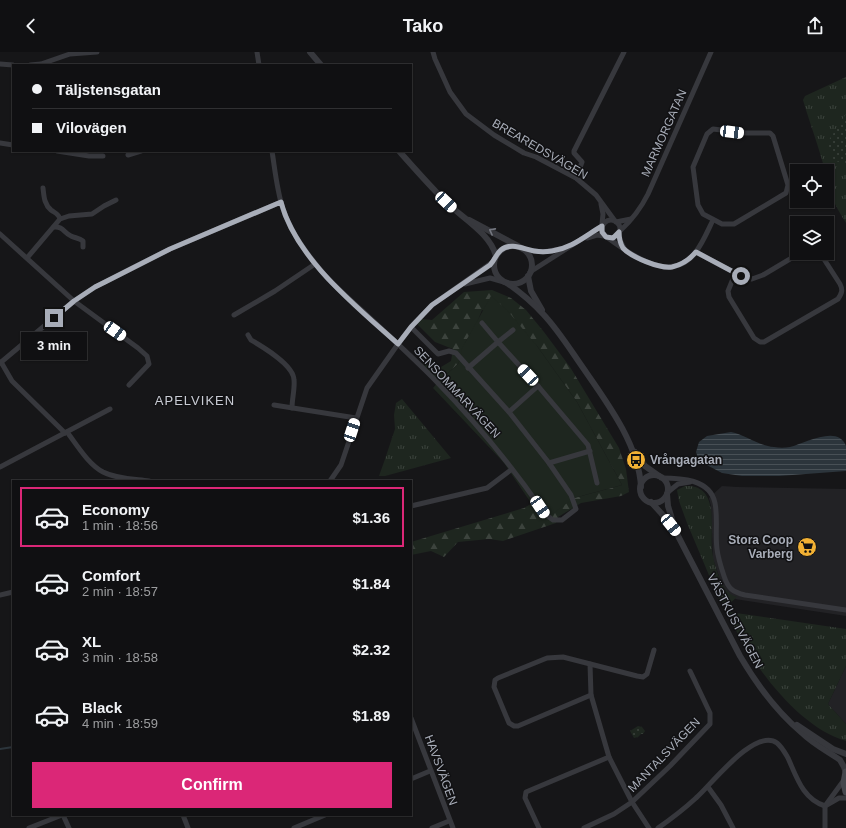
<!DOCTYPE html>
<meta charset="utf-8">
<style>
:root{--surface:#101012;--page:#19191b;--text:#f1f3f6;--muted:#9c9d9f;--line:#303032;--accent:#db2777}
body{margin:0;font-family:Arial,sans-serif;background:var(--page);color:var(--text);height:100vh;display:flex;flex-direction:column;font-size:15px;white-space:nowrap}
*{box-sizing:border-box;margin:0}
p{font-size:13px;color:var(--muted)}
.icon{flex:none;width:22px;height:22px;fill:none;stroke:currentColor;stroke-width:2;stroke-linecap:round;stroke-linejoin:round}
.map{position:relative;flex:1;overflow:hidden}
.panel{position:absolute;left:12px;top:428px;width:400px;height:336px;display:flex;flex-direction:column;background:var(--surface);border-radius:0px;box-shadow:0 1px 3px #0004,0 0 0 1px var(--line)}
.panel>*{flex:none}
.top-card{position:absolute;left:12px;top:12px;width:400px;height:88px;border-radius:0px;box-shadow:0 1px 3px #0004,0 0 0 1px var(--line);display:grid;align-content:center;height:88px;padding:0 20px;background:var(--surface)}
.buttons{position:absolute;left:790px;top:112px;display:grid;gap:8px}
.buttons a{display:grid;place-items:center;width:44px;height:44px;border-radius:0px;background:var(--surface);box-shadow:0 1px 3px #0004,0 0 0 1px var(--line);font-size:20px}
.end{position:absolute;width:18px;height:18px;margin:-9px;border:5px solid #a8adb8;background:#111;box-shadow:0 0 0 2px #111}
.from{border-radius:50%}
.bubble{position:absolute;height:28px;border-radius:0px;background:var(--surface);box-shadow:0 1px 3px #0004,0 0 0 1px var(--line);font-size:13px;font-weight:800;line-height:28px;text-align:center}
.car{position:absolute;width:12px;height:24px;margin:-12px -6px;border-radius:5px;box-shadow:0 0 3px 1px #0007;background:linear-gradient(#fff 24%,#345 0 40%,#fff 0 76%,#345 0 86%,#fff 0)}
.top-card b{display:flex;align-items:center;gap:14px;height:38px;font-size:15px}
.top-card b+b{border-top:1px solid var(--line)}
.top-card i{width:10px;height:10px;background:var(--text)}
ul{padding:7px 0 0;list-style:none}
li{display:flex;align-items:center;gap:12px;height:60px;margin:0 8px 6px;padding:0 12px;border:2px solid transparent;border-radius:0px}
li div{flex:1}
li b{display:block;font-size:15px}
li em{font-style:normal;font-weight:800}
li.active{border-color:var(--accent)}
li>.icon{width:36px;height:36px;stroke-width:1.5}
.primary-button{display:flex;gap:8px;margin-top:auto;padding:8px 20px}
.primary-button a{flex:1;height:46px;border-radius:0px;background:var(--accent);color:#fff;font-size:16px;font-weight:800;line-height:46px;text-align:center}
header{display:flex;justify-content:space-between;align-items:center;height:52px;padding:0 20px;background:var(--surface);font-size:18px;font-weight:800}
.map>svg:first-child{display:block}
.built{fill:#222225}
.grass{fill:url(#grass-tufts)}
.forest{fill:url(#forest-firs)}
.park{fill:url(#park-dots)}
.garden{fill:#1e261f}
.water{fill:url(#water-rules)}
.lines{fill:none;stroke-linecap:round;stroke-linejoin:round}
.stream{stroke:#2c353c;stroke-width:2}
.minor{stroke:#37383d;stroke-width:5}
.tertiary{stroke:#37383d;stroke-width:6}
.secondary{stroke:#45474d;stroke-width:7}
.oneway{stroke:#757881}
.route{stroke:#a8adb8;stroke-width:5}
.labels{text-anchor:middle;stroke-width:3;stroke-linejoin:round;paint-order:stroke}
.street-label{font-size:12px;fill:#a8adb8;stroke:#111113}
.poi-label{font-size:12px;font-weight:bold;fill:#a8adb8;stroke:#111113;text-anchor:start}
.neighbourhood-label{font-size:13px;letter-spacing:1px;fill:#c9ccd4;stroke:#111113}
</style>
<header><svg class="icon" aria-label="back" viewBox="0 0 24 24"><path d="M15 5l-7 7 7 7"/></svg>Tako<svg class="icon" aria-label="share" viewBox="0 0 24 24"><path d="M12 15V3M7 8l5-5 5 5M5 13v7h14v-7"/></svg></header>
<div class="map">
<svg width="846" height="776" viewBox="0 0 846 776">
<defs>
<pattern id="grass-tufts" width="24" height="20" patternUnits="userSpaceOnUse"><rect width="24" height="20" fill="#1e261f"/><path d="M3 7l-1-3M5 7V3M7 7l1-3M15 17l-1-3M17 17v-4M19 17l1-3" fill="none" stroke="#3c433d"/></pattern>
<pattern id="forest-firs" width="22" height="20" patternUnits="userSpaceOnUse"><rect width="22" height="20" fill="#1e261f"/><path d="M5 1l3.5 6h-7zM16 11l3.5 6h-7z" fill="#3c433d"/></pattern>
<pattern id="park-dots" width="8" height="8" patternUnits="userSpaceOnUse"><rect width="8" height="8" fill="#1e261f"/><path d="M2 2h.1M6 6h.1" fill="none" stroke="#3c433d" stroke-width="1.8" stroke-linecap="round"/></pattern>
<pattern id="water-rules" width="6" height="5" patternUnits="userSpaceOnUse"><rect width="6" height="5" fill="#2c353c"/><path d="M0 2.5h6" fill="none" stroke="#485056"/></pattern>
</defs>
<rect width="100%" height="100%" fill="#161618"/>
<!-- built -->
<g class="built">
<polygon points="722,434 737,435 846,437 846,564 735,547 736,545 730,543 726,539 721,530 713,507 711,454 709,446"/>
<polygon points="846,614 846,672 828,652"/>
</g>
<!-- grass -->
<g class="grass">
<path d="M 846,25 L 846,171 C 835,153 827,140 827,119 L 825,119 C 819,95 810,72 803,48 L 805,44 Z"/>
<polygon points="402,347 451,406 385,424 379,424 384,410 395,377 394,363 396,351"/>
<path d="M 685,434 C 720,432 710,475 712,498 C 713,508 716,516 719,525 C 723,535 727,542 737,545 L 729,552 L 724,552 L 719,547 L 687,471 L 679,449 L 677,438 Z"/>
<path d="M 729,560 L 846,577 L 846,614 L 828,652 L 846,672 L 846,689 C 797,675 749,609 729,564 Z"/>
</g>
<!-- forest -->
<polygon class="forest" points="492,238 511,246 526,258 544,280 570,315 619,396 626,417 629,440 621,444 581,451 558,465 556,471 503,489 489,487 458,490 444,505 431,499 411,503 411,490 524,456 539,447 574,446 622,433 577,350 537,294 482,258 476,273 466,289 462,303 458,312 438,330 422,311 427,304 441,315 451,309 453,297 435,290 417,272 422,267 432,268 464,240"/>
<!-- park -->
<g class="park">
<polygon points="846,62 846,111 834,109 827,91"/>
<polygon points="638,674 642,675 645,679 643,682 641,682 638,685 634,686 630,679"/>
</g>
<!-- garden -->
<polygon class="garden" points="491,244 507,258 537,294 577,350 622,433 574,446 551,463 539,447 531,451 504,411 433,336 438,330 458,312 462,303 461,298"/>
<!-- water -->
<path class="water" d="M 731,380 C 746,383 759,394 774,395 C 779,396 785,396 790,395 C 804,392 838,372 846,394 C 846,399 846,413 846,419 L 779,424 L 742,424 L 722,421 L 703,411 L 698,406 L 696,400 L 699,390 L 707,384 Z"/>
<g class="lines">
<!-- stream -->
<polyline class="stream" points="0,697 13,695"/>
<!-- minor -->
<g class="minor">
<polyline points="257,0 259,13"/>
<polyline points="433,0 435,7 450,40 466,62 494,83 524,101 536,105 576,126 596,143 615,169"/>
<polyline points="0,12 13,13"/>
<polyline points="30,13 41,12 70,2 97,0"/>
<polygon points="713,77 746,81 770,81 773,84 788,133 786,141 734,172 722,172 703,162 698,153 693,115 707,82"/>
<polyline points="0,91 13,93"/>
<polyline points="57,99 89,104 103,104"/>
<path d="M 272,99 C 275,118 277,139 283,157 C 292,184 311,207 329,228 C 363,260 399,292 433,326 C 474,368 512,414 545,462 L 553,468 L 562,468 L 576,457 L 571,443 L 549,411 L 509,360 L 456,301 L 449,299 L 438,302 L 411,275"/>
<polyline points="128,103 141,99"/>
<polyline points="576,126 582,110 574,101 574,99 624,0"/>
<path d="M 43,136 C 44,144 44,152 51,158 C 55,161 59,162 60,167"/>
<polyline points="601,152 603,162 602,172"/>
<circle cx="611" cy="177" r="9"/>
<polyline points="616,170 631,167"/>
<path d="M 54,175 C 63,174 64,181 71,184 C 75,186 79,186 83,189 L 83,195"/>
<path d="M 620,179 C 632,168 641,156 648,142 L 711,0"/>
<polyline points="619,180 620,188 624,196"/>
<polyline points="0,182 74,249 138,296 147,304 149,312 129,333"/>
<polyline points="587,186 597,183 604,184"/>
<path d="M 608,186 C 631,203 671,232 695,201 C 703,191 708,178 713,168"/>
<polyline points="522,197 543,200 566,196"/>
<polyline points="696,200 741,224 752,227 763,223 800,201"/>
<polyline points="27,206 60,167 69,164 92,162 104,154 116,148"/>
<polyline points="530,220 602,174"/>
<path d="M 735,222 L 728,239 L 729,245 L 754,286 L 760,290 L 764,290 L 838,247 C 842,241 843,238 840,232 L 820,201"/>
<polyline points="465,232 490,226 504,230"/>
<polyline points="234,263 275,239 315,212"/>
<polyline points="482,271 498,290 513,278"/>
<path d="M 248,283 L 251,288 C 263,295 294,313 294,328 C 295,336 292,347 292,356"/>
<polyline points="1,310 12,329 65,381"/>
<polyline points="0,311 74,249 95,235 170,197 281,150"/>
<polyline points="468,316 498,290 538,334 588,393 597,431"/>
<polyline points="274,353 356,366"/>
<polyline points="509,360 538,334"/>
<path d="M 67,380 C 77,393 88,412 103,420 C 117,427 134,427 149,429"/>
<polyline points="549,411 590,399"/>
<polyline points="0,415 110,357"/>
<path d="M 661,426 C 681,426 710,427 715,451 C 718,466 715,482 717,497 C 718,506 721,515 724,524 C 728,536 732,540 745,543 L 846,558"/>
<polyline points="330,429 341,413 367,336 398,292 411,275 432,253 494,209"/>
<polyline points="668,440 678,432 690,430"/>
<polyline points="411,454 487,436 512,417"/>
<polyline points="0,543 13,540"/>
<polyline points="590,612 591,643 609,705 632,750 649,776"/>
<polyline points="591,643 518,674 514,674 509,671 494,635 495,628 498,626 547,606 563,605 637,624 643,625 647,622 654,598"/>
<polyline points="411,666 453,776"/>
<polyline points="411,727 430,719"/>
<polyline points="708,735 721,753 733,776"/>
<polyline points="63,763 69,776"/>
<polyline points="183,763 188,776"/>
<polyline points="29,776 62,763"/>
<polyline points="294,776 325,763"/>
<polyline points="432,776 449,769"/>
<polyline points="539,776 525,746 526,740 609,705"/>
<polyline points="584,776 614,762 632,750 670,714 710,672 710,661 690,619"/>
<path d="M 658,776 C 671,767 684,757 696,746 C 711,733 755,675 777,691 C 782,695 785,701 788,706 C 797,726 803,747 825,754 L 839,746 L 846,746"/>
<polyline points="825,776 825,754 844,728"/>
</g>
<!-- tertiary -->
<g class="tertiary">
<polyline points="310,0 321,13"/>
<path d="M 399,99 C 414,116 429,133 445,149 C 462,166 490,181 496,204"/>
<polyline points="469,168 518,194"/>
<circle cx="513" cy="213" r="19"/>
<polyline points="528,224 531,239 542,258"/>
<path d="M 507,231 C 520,240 533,251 544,263 C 557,277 568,294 579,310 C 603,345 639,391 641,435"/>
<polyline points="635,400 645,414 659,424"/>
<circle cx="654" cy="437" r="14"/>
<path d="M 667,442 L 668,454 L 676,480 L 740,604 C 757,633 776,659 802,681 C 813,692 827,699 840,708 L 844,715 L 846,721"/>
<polyline points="651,450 661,461 675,478"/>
<polyline points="797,673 833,697 846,702"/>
</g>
<!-- secondary -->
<polyline class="secondary" points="846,720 844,731 846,740"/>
</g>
<!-- one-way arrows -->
<defs><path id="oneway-chevron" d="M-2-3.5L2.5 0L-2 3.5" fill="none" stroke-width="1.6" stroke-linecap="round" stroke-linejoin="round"/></defs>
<use class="oneway" href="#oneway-chevron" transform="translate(492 179) rotate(-152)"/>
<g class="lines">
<!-- route -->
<path class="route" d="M 54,266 L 74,249 L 95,235 L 107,229 L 170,197 L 281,150 C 296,207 356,254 398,292 L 411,275 L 432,253 L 490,213 C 495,208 496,202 501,198 C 511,190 523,197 534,199 C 540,200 546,200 552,199 C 572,196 585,184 602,174 L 602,180 L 606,185 L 613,186 L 619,180 C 619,186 620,191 623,196 C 631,205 660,217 672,215 C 681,213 690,207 696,200 L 741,224"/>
</g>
<!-- icons -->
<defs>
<g id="bus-disc" transform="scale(1)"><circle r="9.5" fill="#f2b134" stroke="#111113"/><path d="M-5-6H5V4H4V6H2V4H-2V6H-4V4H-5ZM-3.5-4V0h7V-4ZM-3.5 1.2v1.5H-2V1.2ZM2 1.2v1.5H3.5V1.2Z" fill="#111"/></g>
<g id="supermarket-disc" transform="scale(1)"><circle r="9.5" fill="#f2b134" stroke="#111113"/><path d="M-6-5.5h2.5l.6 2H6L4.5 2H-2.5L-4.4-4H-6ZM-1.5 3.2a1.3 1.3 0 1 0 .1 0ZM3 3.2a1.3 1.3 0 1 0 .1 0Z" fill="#111"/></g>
</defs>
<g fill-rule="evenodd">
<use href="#bus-disc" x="636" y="408"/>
<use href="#supermarket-disc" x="807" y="495"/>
</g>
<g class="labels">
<!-- street labels -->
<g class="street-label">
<text transform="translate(664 81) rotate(-66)" y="4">MARMORGATAN</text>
<text transform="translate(540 97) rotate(30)" y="4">BREAREDSVÄGEN</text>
<text transform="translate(457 340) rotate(47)" y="4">SENSOMMARVÄGEN</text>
<text transform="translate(735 569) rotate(62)" y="4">VÄSTKUSTVÄGEN</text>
<text transform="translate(664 703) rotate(-46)" y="4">MANTALSVÄGEN</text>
<text transform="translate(441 718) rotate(70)" y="4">HAVSVÄGEN</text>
</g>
<!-- poi labels -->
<g class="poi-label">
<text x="650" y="412">Vrångagatan</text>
<text x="793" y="492" text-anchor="end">Stora Coop<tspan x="793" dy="14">Varberg</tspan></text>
</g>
<!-- neighbourhood labels -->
<g class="neighbourhood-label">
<text x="195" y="353">APELVIKEN</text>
</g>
</g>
</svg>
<div class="buttons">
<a><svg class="icon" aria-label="locate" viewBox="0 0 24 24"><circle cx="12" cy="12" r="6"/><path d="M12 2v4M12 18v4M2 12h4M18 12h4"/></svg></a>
<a><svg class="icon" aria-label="layers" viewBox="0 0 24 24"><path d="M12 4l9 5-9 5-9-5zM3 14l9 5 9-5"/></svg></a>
</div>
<i class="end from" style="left:741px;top:224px"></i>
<i class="end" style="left:54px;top:266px"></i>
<div class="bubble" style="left:21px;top:280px;width:66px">3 min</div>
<i class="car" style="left:732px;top:80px;rotate:97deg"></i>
<i class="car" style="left:446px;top:150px;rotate:133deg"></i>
<i class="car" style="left:115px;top:279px;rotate:125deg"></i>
<i class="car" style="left:528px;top:323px;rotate:317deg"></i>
<i class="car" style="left:352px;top:378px;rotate:18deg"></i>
<i class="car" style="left:540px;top:455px;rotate:146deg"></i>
<i class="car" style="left:671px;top:473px;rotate:141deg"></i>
<div class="top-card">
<b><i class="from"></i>Täljstensgatan</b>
<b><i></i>Vilovägen</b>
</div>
<section class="panel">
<ul>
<li class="active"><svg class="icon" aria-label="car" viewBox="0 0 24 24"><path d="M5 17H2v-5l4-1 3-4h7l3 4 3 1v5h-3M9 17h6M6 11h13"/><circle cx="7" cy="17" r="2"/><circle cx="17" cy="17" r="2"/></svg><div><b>Economy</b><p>1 min · 18:56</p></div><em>$1.36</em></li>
<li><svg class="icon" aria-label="car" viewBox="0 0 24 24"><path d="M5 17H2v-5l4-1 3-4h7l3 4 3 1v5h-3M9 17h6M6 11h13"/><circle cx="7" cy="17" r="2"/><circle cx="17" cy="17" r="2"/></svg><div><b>Comfort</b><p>2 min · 18:57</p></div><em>$1.84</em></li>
<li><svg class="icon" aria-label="car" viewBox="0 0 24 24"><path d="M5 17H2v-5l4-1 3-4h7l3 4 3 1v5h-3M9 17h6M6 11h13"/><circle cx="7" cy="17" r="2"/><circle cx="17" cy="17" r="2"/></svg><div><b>XL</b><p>3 min · 18:58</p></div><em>$2.32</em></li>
<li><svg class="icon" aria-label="car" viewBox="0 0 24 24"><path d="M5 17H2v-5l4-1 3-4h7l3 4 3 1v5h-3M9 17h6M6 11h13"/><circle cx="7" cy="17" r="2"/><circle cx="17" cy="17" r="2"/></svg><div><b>Black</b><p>4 min · 18:59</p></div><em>$1.89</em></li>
</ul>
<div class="primary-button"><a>Confirm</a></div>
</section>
</div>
